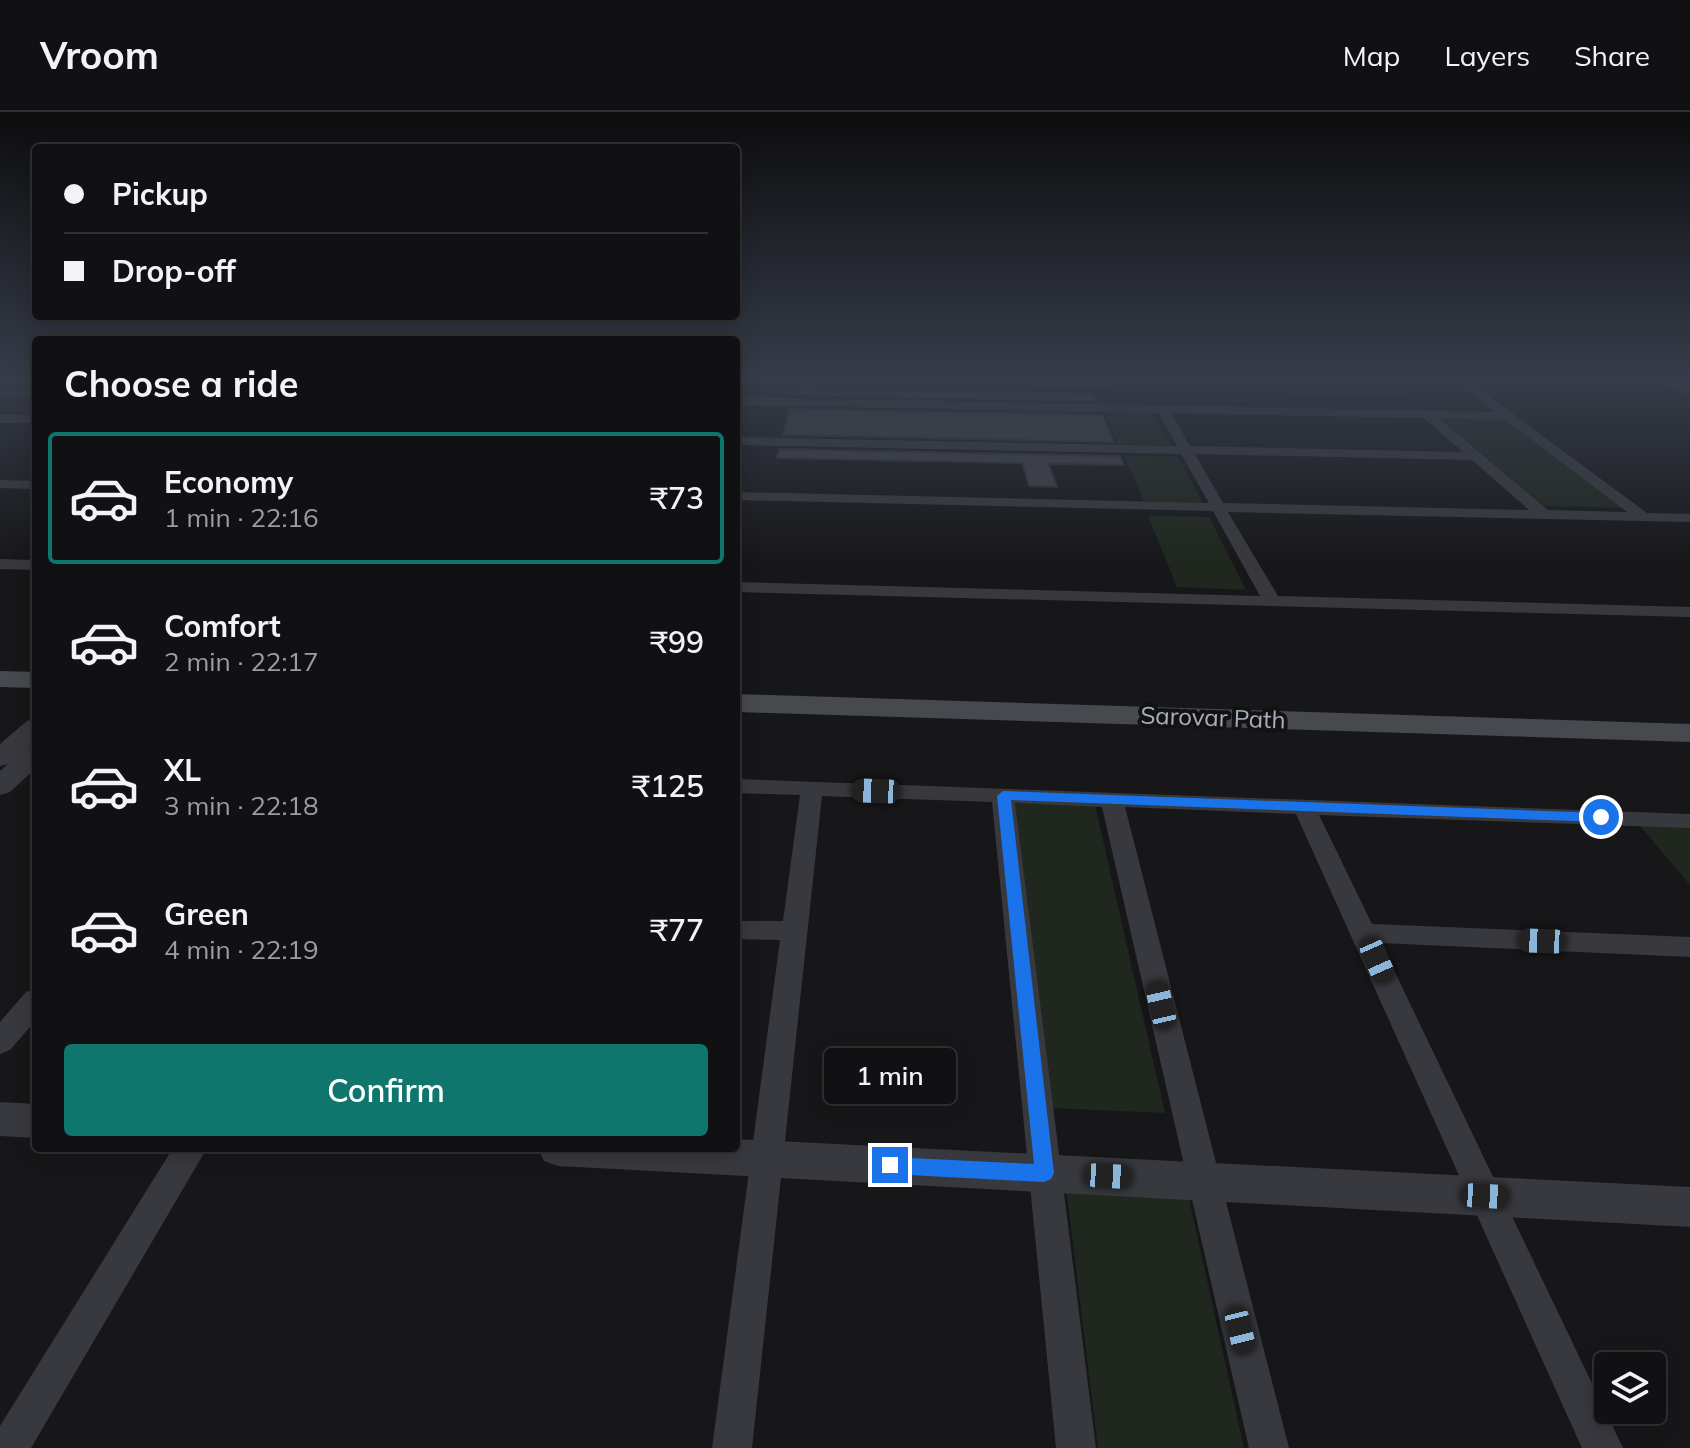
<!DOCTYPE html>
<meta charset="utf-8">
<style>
:root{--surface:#111113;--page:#1a1a1c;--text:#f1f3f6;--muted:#9c9da0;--line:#303133;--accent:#0f766e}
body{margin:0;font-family:Mulish,sans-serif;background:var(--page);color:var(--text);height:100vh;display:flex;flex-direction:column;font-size:30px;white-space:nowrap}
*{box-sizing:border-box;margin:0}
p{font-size:26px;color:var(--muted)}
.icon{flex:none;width:44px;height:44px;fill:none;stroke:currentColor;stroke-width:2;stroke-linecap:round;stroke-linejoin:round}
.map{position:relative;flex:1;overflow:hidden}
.sheet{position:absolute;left:32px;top:224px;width:708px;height:816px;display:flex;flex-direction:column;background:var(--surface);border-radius:8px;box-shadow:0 4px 20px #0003,0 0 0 2px var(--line)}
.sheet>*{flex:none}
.banner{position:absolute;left:32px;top:32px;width:708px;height:176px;border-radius:8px;box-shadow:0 4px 20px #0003,0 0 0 2px var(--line);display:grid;align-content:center;height:176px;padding:0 32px;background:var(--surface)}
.controls{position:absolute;left:1594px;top:1240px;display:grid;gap:16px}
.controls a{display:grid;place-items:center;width:72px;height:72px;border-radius:8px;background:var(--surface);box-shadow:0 4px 20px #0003,0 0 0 2px var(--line);font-size:40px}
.end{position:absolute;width:36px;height:36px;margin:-18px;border:10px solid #1a73e8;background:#fff;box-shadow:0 0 0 4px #fff}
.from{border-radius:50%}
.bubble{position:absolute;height:56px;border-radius:8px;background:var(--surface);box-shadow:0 4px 20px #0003,0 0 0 2px var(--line);font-size:26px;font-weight:600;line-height:56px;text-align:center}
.car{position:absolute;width:24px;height:48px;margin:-24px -12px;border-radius:10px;box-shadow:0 0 6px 2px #0007;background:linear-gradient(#222 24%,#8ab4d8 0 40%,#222 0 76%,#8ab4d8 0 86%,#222 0)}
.banner b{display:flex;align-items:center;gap:28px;height:76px;font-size:30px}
.banner b+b{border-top:2px solid var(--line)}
.banner i{width:20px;height:20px;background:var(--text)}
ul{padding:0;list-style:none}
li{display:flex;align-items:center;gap:24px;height:132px;margin:0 16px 12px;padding:0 16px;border:4px solid transparent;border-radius:8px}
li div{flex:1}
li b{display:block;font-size:30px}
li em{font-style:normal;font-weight:600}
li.selected{border-color:var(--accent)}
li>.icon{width:72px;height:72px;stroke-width:1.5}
h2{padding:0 32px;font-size:36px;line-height:96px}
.cta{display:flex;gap:16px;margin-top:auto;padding:16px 32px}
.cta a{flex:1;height:92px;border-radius:8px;background:var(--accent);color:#fff;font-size:32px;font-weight:600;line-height:92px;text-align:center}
header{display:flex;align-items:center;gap:48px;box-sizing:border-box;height:112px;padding:0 40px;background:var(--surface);border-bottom:2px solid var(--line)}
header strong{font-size:38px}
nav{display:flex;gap:44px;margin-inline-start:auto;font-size:28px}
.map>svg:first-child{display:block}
.built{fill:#232326}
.green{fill:#1f271f}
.building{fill:#414246;stroke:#313135;stroke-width:2}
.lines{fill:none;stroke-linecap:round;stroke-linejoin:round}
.minor{fill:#38393e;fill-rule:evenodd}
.tertiary{fill:#38393e;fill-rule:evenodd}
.secondary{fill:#46494e;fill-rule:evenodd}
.route{fill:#1a73e8}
.labels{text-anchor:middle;stroke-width:8;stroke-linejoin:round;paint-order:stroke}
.street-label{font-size:24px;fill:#a8afba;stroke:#121214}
</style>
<header>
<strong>Vroom</strong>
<nav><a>Map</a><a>Layers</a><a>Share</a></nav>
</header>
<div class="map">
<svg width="1690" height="1336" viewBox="0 0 1690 1336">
<rect width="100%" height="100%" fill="#171719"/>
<!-- built -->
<polygon class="built" points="736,265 1199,265 1179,280"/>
<!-- green -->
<g class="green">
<polygon points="1199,265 1316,265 1326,274 1404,276 1412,284 1179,280"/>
<polygon points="1104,300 1153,301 1171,333 1118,332"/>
<polygon points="1434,301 1500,302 1624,396 1544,394"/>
<polygon points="1124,344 1178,345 1203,391 1144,389"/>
<polygon points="1148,404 1209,405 1246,478 1177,475"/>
<polygon points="1012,691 1095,693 1165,1001 1051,996"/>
<polygon points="1630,702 1690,704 1690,773"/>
<polygon points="1065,1067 1186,1073 1244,1336 1098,1336"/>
</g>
<!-- building -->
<g class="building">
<polygon points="795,277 1093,282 1096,289 793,283"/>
<polygon points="790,297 1102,303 1114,330 783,323"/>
<polygon points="779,337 1120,344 1124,353 1049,352 1057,375 1029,374 1022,351 777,346"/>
</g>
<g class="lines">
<!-- minor -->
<g class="minor">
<polygon points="736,265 743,267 740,274 736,275"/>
<path d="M 1451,265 L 1463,265 L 1647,401 L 1690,402 L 1690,410 L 1228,400 L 1278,484 L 1690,495 L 1690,505 L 736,480 L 736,470 L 1260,484 L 1213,399 L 736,388 L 736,380 L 1209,391 L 1181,342 L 736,333 L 736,325 L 1177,334 L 1159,301 L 736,293 L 736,285 L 1496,300 ZM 1171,301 L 1424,306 L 1463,340 L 1190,334 ZM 1439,306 L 1506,308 L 1627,400 L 1548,398 ZM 1195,342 L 1472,348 L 1529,398 L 1223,391 Z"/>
<polygon points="1652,265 1666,265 1690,277 1690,285"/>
<polygon points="0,278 36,279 36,285 0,284"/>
<rect x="0" y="303" width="36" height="8"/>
<polygon points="0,368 36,369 36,377 0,376"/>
<polygon points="0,447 36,448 36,458 0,457"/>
<polygon points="736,667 1690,702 1690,716 1319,703 1372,812 1690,825 1690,845 1381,831 1623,1336 1582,1336 1296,702 1125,695 1289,1336 1249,1336 1102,695 1015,691 1096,1336 1056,1336 992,690 822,684 752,1336 712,1336 780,828 736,827 736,809 783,809 800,683 736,681"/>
<polygon points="36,877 36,908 10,938 0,942 0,910 26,880"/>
<polygon points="173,1036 207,1036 31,1336 0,1336 0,1314"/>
</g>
<!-- tertiary -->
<g class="tertiary">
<polygon points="36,607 36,629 28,636 36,634 36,656 10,680 0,683 0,659 8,652 0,654 0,632 27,609"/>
<polygon points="0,990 36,992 36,1026 0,1024"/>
<polygon points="736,1027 1690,1075 1690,1115 558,1054 544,1049 538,1036 736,1036"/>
</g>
<!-- secondary -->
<g class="secondary">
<polygon points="0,559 36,560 36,576 0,575"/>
<polygon points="736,582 1690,612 1690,630 736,600"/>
</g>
</g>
<!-- sky -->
<linearGradient id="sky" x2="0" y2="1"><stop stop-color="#0d0d0e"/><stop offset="0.59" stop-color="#363c49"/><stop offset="1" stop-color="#363c49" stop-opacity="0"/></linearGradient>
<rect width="1690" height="452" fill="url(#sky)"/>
<!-- route -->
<polygon class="route" points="1003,679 1601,701 1608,705 1601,710 1011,688 1054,1061 1051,1067 1044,1070 890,1062 883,1059 880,1053 883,1047 890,1045 1034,1052 997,684"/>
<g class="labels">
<!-- street labels -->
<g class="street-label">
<text transform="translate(1213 606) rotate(2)" y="8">Sarovar Path</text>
</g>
</g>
</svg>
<div class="controls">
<a><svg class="icon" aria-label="layers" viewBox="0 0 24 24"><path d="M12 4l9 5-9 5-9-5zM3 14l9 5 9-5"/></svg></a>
</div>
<i class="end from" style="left:1601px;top:705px"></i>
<i class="end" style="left:890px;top:1053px"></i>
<div class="bubble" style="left:824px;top:936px;width:132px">1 min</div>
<i class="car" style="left:876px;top:679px;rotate:272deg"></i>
<i class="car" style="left:1542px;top:829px;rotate:272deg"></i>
<i class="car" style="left:1377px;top:848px;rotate:156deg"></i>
<i class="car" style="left:1161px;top:893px;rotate:347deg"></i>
<i class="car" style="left:1108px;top:1064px;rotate:93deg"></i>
<i class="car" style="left:1485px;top:1084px;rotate:93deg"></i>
<i class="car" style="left:1240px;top:1218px;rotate:166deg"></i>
<div class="banner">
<b><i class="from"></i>Pickup</b>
<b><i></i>Drop-off</b>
</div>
<section class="sheet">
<h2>Choose a ride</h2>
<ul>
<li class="selected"><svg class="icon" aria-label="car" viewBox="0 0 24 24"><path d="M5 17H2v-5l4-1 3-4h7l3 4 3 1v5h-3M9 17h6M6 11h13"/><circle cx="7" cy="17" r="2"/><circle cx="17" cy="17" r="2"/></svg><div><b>Economy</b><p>1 min · 22:16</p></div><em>₹73</em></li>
<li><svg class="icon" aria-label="car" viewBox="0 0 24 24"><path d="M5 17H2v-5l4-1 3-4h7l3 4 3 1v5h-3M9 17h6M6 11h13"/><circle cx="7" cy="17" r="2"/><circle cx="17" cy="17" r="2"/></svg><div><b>Comfort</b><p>2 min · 22:17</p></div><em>₹99</em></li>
<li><svg class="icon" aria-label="car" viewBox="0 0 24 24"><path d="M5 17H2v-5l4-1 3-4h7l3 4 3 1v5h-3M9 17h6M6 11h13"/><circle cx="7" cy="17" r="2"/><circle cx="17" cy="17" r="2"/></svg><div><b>XL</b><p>3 min · 22:18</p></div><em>₹125</em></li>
<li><svg class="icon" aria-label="car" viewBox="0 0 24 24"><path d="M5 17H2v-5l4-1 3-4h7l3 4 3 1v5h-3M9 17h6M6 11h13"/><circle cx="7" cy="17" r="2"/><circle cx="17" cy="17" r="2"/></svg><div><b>Green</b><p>4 min · 22:19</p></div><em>₹77</em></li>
</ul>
<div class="cta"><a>Confirm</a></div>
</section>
</div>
